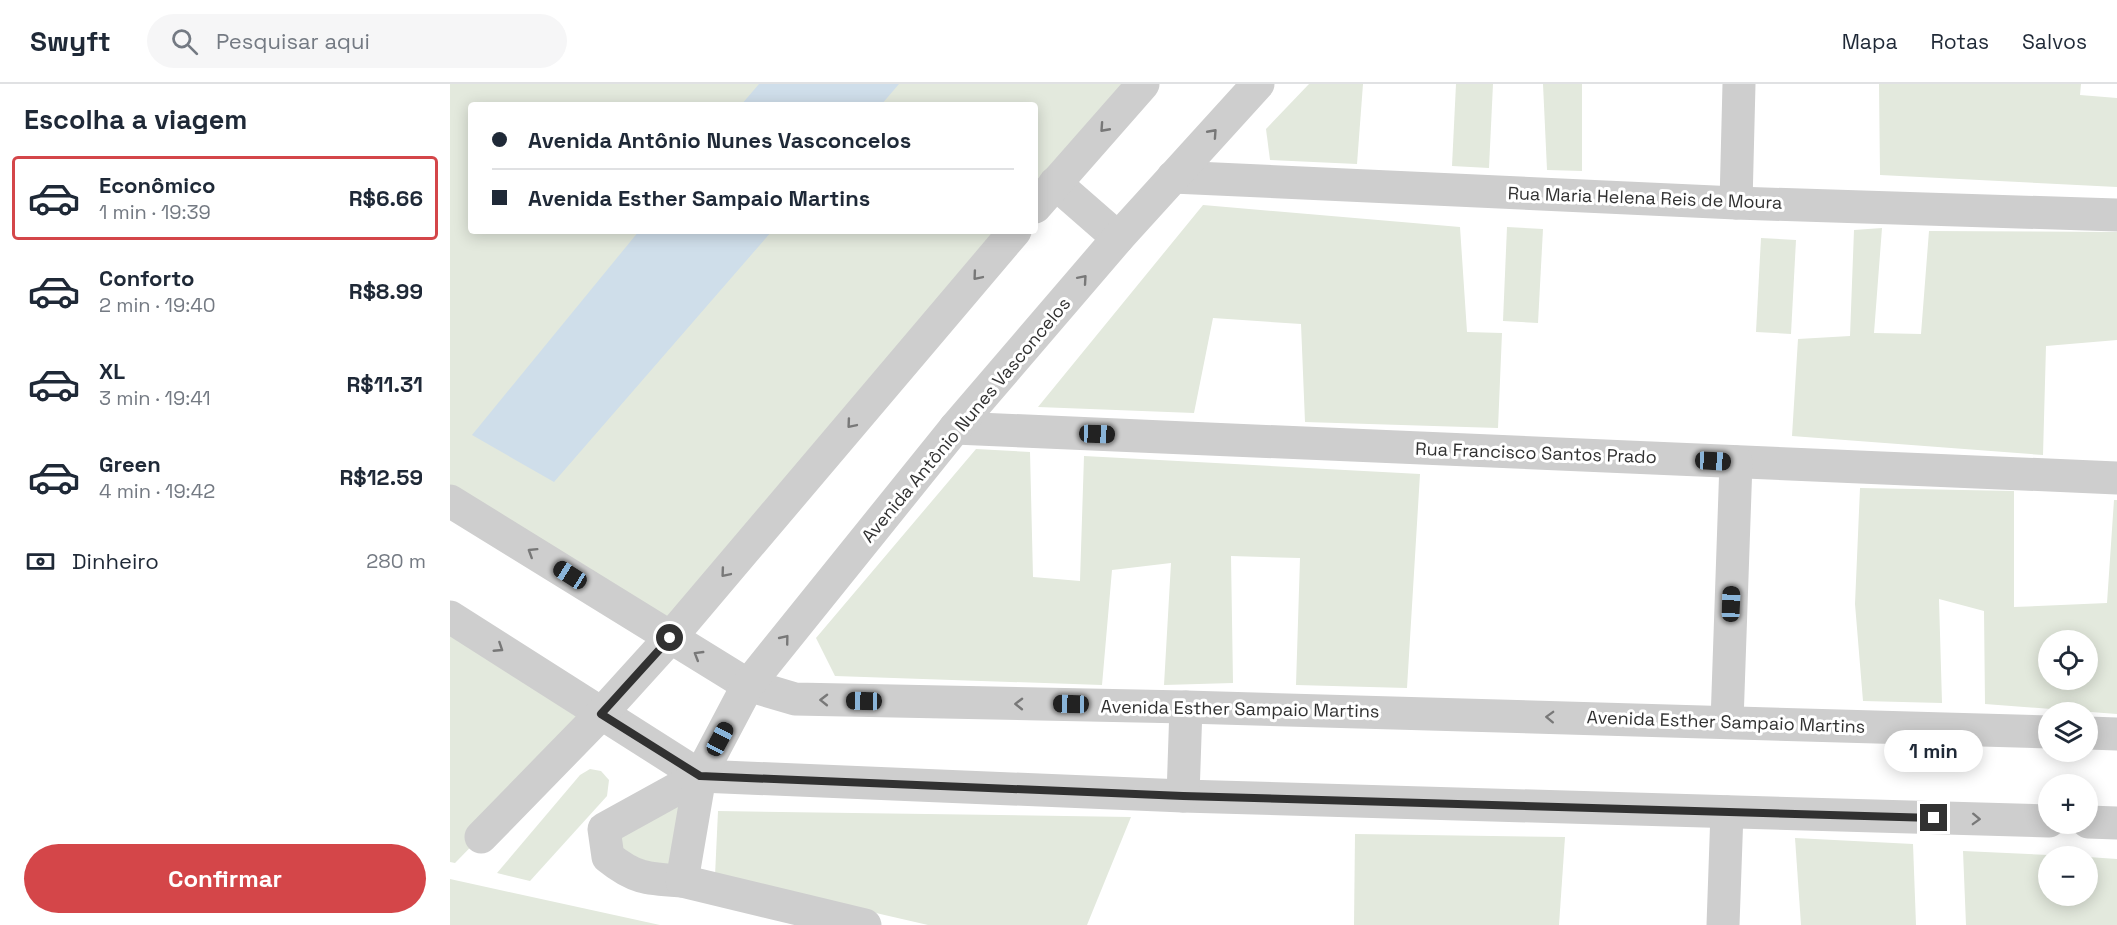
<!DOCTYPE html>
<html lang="pt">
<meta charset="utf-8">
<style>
:root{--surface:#fff;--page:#f6f6f7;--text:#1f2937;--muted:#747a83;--line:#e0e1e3;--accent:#d44649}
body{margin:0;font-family:"Space Grotesk",sans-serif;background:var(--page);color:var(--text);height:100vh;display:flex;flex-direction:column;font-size:22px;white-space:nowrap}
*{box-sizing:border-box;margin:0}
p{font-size:20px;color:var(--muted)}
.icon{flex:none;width:33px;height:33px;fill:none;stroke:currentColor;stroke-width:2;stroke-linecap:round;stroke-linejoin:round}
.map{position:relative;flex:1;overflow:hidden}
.sheet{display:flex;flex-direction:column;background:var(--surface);width:450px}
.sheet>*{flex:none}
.guide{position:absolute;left:18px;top:18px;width:570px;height:132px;border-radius:6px;box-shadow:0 3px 15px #0003;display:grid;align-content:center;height:132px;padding:0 24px;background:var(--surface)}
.tools{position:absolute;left:1588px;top:546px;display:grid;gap:12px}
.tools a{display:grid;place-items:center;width:60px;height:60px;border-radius:50%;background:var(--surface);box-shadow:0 3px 15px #0003;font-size:30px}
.end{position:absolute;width:27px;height:27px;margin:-14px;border:8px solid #313131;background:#fff;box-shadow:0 0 0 3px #fff}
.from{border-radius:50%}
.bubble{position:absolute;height:42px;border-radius:21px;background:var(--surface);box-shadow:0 3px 15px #0003;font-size:20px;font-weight:600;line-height:42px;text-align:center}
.car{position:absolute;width:18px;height:36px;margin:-18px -9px;border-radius:8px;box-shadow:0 0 4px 2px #0007;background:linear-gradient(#222 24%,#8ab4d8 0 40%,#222 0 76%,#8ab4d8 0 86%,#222 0)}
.guide b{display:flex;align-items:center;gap:21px;height:57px;font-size:22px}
.guide b+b{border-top:2px solid var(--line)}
.guide i{width:15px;height:15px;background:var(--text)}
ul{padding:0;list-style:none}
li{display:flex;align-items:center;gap:18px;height:84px;margin:0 12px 9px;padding:0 12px;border:3px solid transparent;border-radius:6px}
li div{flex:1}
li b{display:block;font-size:22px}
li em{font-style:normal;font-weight:600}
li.selected{border-color:var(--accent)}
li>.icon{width:54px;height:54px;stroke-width:1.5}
h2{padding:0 24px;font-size:27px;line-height:72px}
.pay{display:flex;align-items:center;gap:15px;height:66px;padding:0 24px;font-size:22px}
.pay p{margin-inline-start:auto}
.button{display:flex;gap:12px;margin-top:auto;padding:12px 24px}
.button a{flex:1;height:69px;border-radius:36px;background:var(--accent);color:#fff;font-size:24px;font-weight:600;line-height:69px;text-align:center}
header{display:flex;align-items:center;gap:36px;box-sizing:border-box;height:84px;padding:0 30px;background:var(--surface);border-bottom:2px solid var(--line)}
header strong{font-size:28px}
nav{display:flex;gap:33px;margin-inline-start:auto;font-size:21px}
.search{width:420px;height:54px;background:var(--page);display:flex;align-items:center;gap:15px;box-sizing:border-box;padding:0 21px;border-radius:33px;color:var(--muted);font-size:22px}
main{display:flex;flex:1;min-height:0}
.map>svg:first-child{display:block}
.green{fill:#e3e9dd;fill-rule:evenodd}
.water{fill:#cfdeea}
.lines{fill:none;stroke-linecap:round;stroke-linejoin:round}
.minor{stroke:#cecece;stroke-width:33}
.oneway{stroke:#787878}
.route{stroke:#313131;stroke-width:8}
.labels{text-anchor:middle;stroke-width:6;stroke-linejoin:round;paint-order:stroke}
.street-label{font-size:18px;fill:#313131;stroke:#fff}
</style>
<header>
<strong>Swyft</strong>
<div class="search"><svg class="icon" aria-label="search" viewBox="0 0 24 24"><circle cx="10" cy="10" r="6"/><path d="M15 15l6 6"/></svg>Pesquisar aqui</div>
<nav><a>Mapa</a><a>Rotas</a><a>Salvos</a></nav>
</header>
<main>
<section class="sheet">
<h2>Escolha a viagem</h2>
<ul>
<li class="selected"><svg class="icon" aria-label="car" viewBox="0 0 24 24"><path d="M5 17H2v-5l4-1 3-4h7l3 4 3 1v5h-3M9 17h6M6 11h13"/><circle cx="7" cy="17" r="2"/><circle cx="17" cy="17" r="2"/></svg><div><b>Econômico</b><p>1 min · 19:39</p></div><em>R$6.66</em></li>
<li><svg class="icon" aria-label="car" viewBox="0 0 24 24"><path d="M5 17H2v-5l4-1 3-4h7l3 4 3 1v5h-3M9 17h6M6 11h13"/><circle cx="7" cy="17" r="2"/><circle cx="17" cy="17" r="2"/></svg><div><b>Conforto</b><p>2 min · 19:40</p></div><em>R$8.99</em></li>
<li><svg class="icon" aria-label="car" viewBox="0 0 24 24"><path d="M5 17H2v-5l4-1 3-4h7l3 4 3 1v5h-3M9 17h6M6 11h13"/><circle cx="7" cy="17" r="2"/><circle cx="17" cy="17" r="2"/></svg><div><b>XL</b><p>3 min · 19:41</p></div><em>R$11.31</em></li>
<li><svg class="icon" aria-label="car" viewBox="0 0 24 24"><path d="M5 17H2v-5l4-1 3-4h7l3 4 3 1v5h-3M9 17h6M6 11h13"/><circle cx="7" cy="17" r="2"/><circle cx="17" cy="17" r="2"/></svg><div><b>Green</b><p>4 min · 19:42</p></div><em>R$12.59</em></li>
</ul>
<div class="pay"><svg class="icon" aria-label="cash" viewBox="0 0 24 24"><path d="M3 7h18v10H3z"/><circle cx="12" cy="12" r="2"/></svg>Dinheiro<p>280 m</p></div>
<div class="button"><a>Confirmar</a></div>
</section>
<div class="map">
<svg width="1667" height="841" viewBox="0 0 1667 841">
<rect width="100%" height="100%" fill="#fff"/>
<!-- green -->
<g class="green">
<polygon points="0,0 702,0 585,134 585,21 21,21 21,147 574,147 220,554 0,417"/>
<polygon points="859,0 913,0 907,80 820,76 816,45"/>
<polygon points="1006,0 1043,0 1039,84 1002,82"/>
<polygon points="1093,0 1132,0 1132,87 1097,86"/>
<polygon points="1429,0 1631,0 1630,11 1667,14 1667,103 1430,91"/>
<polygon points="753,121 1010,143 1017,248 1052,249 1048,344 855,338 851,240 763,234 744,329 588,323"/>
<polygon points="1057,143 1093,145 1088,239 1053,237"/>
<polygon points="1432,144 1424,249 1471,250 1479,147 1667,148 1667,256 1596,262 1593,371 1342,352 1348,255 1400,252 1404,146"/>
<polygon points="1311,154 1346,156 1341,250 1306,248"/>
<polygon points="526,365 580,368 583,493 630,497 634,372 970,390 957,604 846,601 850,474 781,472 783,599 714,601 721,479 662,486 652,601 385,592 366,554"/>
<path d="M 1410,404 L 1564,407 L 1564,523 L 1657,519 L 1664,416 L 1667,416 L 1667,630 L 1535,620 L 1534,527 L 1489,515 L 1492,619 L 1413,617 L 1405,520 ZM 1599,556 L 1638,556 L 1638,596 L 1599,596 Z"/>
<polygon points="0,533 151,630 5,779 0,778"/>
<polygon points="140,685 151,687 159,696 157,712 80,797 47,789 130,691"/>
<polygon points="250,692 236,781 200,795 154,745"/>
<polygon points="268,727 681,733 637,841 478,841 265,792"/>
<polygon points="905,750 1115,753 1109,841 904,841"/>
<polygon points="1345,754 1463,760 1466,841 1351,841"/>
<polygon points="1513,767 1619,772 1599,772 1599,812 1638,812 1638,773 1667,775 1667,841 1516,841"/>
<polygon points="0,795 210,841 0,841"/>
</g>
<!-- water -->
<g class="water">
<polygon points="309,0 449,0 431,21 291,21"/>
<polygon points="189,147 322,147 104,398 22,351"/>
</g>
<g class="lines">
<!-- minor -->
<g class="minor">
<polyline points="723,93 1286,119 1667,131"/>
<polyline points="605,99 668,154"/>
<polyline points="1286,119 1289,0"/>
<polyline points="585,123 693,0"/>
<polyline points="505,344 1667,394"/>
<polyline points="0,417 298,601 345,615 736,623 1599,648"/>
<polyline points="0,533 250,692 733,712 1599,737"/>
<polyline points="1277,638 1286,378"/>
<polyline points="1638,649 1667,650"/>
<polyline points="733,712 736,623"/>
<polyline points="1638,738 1667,739"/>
<polyline points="31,753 151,630 220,554 565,147"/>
<path d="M 232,797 C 198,795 185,795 158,773 L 154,745 L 250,692"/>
<polyline points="415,841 232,797 250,692 298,601 505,344 668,154 808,0"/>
<polyline points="1273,841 1277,728"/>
</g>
</g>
<!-- one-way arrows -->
<defs><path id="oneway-chevron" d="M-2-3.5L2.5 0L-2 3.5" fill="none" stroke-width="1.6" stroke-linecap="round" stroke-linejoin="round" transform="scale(1.5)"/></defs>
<g class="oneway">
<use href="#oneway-chevron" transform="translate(654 44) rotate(132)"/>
<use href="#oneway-chevron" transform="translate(763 49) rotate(-48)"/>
<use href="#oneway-chevron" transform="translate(527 192) rotate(130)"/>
<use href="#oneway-chevron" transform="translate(633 195) rotate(-49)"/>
<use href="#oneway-chevron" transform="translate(401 340) rotate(130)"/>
<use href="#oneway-chevron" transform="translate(82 468) rotate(-148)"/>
<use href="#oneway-chevron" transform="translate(275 489) rotate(130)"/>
<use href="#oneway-chevron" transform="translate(335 555) rotate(-51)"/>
<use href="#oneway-chevron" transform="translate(49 564) rotate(33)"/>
<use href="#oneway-chevron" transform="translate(248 571) rotate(-149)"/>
<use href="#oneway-chevron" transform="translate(374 616) rotate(-179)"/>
<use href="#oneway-chevron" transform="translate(569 620) rotate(-179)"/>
<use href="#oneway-chevron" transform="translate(1100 633) rotate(-178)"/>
<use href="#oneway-chevron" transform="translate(1526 735) rotate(2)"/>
</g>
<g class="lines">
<!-- route -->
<polyline class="route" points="220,554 151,630 250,692 733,712 1484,734"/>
</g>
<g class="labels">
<!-- street labels -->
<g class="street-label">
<text transform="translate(1195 114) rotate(2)" y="6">Rua Maria Helena Reis de Moura</text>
<text transform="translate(516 336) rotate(-50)" y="6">Avenida Antônio Nunes Vasconcelos</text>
<text transform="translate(1086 369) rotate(2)" y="6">Rua Francisco Santos Prado</text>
<text transform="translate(790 625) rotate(1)" y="6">Avenida Esther Sampaio Martins</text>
<text transform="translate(1276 638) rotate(2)" y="6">Avenida Esther Sampaio Martins</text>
</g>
</g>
</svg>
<div class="tools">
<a><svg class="icon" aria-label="locate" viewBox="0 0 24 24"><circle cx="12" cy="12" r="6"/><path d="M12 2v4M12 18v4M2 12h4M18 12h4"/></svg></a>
<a><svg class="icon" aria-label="layers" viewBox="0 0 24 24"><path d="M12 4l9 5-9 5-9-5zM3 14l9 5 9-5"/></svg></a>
<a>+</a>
<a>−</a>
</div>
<i class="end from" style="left:220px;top:554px"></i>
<i class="end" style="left:1484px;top:734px"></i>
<div class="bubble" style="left:1434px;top:646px;width:99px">1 min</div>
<i class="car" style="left:647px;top:350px;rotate:92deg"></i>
<i class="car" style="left:1263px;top:377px;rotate:93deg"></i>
<i class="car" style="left:120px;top:491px;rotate:302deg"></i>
<i class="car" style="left:1281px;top:520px;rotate:2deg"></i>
<i class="car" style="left:414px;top:617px;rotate:271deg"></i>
<i class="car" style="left:621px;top:620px;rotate:271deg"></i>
<i class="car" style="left:270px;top:655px;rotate:28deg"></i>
<div class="guide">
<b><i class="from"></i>Avenida Antônio Nunes Vasconcelos</b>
<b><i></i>Avenida Esther Sampaio Martins</b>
</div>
</div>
</main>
